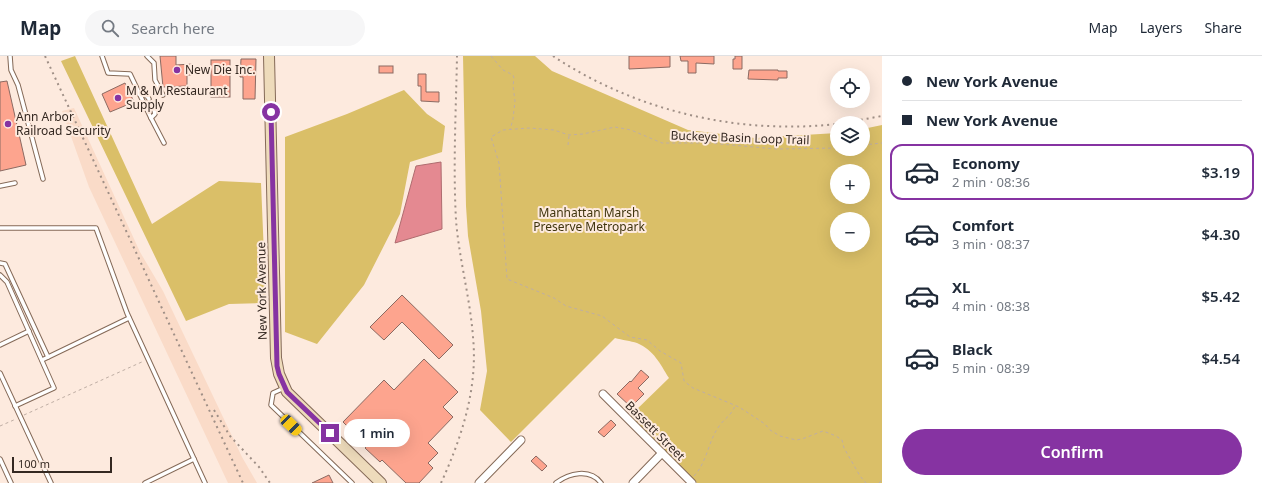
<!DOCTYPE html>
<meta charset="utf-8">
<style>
:root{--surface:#fff;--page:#f6f6f7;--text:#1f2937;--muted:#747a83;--line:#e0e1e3;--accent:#8633a2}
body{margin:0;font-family:"Noto Sans",sans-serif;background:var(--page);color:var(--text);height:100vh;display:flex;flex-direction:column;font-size:15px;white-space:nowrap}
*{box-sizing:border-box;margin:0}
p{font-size:13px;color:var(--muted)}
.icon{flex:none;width:22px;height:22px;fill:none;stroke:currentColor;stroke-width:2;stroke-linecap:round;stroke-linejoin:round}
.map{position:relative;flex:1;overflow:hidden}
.sheet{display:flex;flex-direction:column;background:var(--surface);width:380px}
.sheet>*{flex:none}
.hud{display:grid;align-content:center;height:88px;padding:0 20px;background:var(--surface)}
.buttons{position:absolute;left:830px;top:12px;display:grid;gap:8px}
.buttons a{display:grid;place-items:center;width:40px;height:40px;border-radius:50%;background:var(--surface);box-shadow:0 4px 16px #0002;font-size:20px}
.scale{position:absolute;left:12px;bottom:10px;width:100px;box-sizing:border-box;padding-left:4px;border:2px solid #342821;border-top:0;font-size:11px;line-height:14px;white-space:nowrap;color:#342821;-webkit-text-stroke:3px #fdeade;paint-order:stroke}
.end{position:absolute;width:18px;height:18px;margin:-9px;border:5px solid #8633a2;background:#fff;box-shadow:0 0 0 2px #fff}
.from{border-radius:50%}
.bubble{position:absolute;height:28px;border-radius:14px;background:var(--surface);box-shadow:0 4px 16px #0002;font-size:13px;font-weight:600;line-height:28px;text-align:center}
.car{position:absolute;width:12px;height:24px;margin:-12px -6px;border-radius:5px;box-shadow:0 0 3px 1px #0007;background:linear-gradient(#f5c518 24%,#345 0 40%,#f5c518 0 76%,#345 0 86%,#f5c518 0)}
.hud b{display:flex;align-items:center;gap:14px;height:38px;font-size:15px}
.hud b+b{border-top:1px solid var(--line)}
.hud i{width:10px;height:10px;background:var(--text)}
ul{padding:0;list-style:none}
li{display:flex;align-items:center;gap:12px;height:56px;margin:0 8px 6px;padding:0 12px;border:2px solid transparent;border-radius:12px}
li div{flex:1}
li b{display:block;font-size:15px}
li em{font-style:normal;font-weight:600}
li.current{border-color:var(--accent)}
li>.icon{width:36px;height:36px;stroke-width:1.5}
.action{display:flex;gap:8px;margin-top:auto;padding:8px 20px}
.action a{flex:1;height:46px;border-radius:24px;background:var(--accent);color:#fff;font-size:16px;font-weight:600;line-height:46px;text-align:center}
header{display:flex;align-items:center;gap:24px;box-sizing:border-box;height:56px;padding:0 20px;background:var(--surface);border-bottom:1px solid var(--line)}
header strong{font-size:19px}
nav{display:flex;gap:22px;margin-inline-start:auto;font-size:14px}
.search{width:280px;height:36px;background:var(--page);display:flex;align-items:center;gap:10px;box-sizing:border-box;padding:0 14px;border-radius:22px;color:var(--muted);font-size:15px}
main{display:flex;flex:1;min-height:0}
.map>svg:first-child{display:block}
.built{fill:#fadbc8}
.green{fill:#dabf68;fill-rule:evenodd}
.water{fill:#e48991;stroke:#af6c6f}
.building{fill:#fda48e;stroke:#8b6a62}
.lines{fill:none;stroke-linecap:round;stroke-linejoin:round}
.lane-casing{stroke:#856a58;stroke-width:5.5}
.street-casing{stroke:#856a58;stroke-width:9}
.secondary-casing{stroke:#856a58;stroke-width:12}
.path{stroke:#bfaea4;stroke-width:1;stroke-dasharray:3 3;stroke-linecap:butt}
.lane{stroke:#fff;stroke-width:3.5}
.street{stroke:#fff;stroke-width:7}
.secondary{stroke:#eedbbb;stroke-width:10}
.rail{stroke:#9f8f86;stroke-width:2;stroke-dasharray:2 4;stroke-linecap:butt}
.route{stroke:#8633a2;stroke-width:5}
.poi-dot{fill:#8633a2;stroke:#fdeade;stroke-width:1.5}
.labels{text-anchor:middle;stroke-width:4;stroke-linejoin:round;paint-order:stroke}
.poi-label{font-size:12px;fill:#342821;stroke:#fdeade;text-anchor:start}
.street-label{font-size:12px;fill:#342821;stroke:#fdeade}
.park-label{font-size:12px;fill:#3f340d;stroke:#fdeade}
</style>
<header>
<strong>Map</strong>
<div class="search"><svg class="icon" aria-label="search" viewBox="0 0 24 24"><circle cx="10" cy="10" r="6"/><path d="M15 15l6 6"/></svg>Search here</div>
<nav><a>Map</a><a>Layers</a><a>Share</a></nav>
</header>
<main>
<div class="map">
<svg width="882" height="427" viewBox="0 0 882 427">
<rect width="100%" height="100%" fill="#fdeade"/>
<!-- built -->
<polygon class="built" points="74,52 140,196 163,235 242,401 257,427 228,427 89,131 62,55"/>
<!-- green -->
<g class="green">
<polygon points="75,0 152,168 219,125 261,127 266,247 229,248 186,265 61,5"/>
<path d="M 463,0 L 535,0 L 552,15 L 688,74 L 755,82 L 837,77 L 837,93 L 863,93 L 863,73 L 882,69 L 882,427 L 697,427 L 630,360 L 669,322 C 660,308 654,294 637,287 C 631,285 622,284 615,282 L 511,386 L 480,354 L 487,315 L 481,255 L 468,180 L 466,150 ZM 837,115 L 863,115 L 863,141 L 837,141 ZM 837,163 L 863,163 L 863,189 L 837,189 Z"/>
<polygon points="404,34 427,58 445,70 442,96 410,106 400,158 364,229 317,288 285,276 285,81 347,58"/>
</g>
<!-- water -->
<polygon class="water" points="441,106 442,173 395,187 416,110"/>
<!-- building -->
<g class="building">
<polygon points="160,0 176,0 176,9 192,8 193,19 187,19 187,30 163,31"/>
<polygon points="629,0 670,0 670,11 629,13"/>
<polygon points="680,0 714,0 714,8 696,7 696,17 688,17 688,5 681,5"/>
<polygon points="735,0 742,0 742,13 733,13 733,3 735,3"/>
<polygon points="241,3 256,3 255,43 243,43 243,21 240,21"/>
<rect x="211" y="4" width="19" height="37"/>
<rect x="379" y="10" width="14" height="7"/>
<polygon points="749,14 778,14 778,15 787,15 787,22 778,22 778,24 748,23"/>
<polygon points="418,18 426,18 426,36 439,36 439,46 421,45 421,30 418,30"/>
<polygon points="7,25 26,109 0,115 0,26"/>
<polygon points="125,27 134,46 110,56 102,38"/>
<polygon points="402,239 453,289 439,303 402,266 384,284 370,271"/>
<polygon points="424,303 458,336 443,351 453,361 428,387 438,397 428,407 433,412 419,427 406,427 382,404 380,406 365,392 367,390 343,366 384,324 394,334"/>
<polygon points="641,314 649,321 638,332 644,338 631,351 617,338 630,325 631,326"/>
<polygon points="611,364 616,369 604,381 598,376"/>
<polygon points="536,400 547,410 542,415 531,405"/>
<polygon points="329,419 333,427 312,427"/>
</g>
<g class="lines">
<!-- lane casing -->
<g class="lane-casing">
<g id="lane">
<polyline points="10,0 11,14 18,29 43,123"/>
<polyline points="102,0 108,17 130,18 151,62 164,87"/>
<polyline points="147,0 154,7 155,24 163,39"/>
<polyline points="139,38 147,40 149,43"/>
<polyline points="151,62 155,58 154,54"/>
<polyline points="0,130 15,127"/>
<polyline points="0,172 96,172 127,257 194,403 145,427"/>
<polyline points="0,207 5,208 48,301"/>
<polyline points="0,219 7,226 54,332 15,350"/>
<polyline points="0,289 29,275"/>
<polyline points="42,304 129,262"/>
<polyline points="0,317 51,427"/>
<polyline points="284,332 273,337 271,349 352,427"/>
<polyline points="0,403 11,427"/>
<polyline points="194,403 205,427"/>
<path d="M 556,427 C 569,417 590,412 601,427"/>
</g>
</g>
<!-- street casing -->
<g class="street-casing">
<g id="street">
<polyline points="603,338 692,427"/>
<polyline points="479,427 521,384"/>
<polyline points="633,427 662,397"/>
</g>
</g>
<!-- secondary casing -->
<g class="secondary-casing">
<polyline id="secondary" points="269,0 276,302 279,318 287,336 381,427"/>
</g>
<!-- path -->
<g class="path">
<polyline points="491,0 503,14 513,19 514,22 513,30 515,45 513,63 510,74"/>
<polyline points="568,89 569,80"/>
<polyline points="863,89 882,87"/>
<polyline points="837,92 776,93 709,87 662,87 631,74 615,71 583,78 569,79 554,74 529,72 503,74 491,81 499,107 507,223 554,242 566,250 602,260 630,281 647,284 660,295 681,307 684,325 693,332 739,351 765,368 770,374 780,380 796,384 802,383 823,375 836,380 842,384 844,392 860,420 866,427"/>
<polyline points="24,359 144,305"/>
<polyline points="0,370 16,363"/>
<path d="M 694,420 C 708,405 708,384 720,369 C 726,361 730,361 735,350"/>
<polyline points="879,427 882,424"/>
</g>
<!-- lane -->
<use href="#lane" class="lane"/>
<!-- street -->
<use href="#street" class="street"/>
<!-- secondary -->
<use href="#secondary" class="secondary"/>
<!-- rail -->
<g class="rail">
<polyline points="45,0 243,427"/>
<path d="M 553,0 C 636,55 738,79 837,68"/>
<polyline points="843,67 882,60"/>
<polyline points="214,354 230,380 259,411 270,427"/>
<path d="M 441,427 C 462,381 478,332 473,281 C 470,241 459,203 456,164 C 453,109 456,54 457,0"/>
</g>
</g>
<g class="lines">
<!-- route -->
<polyline class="route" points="271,56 277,310 279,318 287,336 330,377"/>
</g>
<!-- markers -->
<g class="poi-dot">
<circle cx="177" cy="14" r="4"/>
<circle cx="118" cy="42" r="4"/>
<circle cx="8" cy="68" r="4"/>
</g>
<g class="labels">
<!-- poi labels -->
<g class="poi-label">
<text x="185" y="18">New Die Inc.</text>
<text x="126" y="39">M &amp; M Restaurant<tspan x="126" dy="14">Supply</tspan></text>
<text x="16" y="65">Ann Arbor<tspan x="16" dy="14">Railroad Security</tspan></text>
</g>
<!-- street labels -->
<g class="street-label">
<text transform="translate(740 82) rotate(2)" y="4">Buckeye Basin Loop Trail</text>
<text transform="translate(262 235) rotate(-91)" y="4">New York Avenue</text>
<text transform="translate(655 375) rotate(45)" y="4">Bassett Street</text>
</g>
<!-- park labels -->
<g class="park-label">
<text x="589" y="161">Manhattan Marsh<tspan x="589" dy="14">Preserve Metropark</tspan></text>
</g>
</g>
</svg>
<div class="buttons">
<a><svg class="icon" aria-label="locate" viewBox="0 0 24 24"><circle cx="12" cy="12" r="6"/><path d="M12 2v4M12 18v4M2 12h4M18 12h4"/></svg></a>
<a><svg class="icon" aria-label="layers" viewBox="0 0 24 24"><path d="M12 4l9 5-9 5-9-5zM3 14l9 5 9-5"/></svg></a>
<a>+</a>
<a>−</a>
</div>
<div class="scale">100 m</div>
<i class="end from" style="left:271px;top:56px"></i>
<i class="end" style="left:330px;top:377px"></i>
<div class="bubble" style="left:344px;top:363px;width:66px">1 min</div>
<i class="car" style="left:291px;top:369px;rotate:134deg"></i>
</div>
<section class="sheet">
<div class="hud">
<b><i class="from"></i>New York Avenue</b>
<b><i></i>New York Avenue</b>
</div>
<ul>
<li class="current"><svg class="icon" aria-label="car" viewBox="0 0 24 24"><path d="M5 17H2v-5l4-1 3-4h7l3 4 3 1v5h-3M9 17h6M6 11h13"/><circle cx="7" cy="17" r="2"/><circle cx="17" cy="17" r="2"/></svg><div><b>Economy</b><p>2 min · 08:36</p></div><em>$3.19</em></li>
<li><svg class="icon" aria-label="car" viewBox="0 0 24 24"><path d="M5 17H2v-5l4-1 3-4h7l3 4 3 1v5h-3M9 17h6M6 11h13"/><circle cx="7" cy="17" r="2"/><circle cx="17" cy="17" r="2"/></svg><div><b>Comfort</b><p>3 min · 08:37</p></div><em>$4.30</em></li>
<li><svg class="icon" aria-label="car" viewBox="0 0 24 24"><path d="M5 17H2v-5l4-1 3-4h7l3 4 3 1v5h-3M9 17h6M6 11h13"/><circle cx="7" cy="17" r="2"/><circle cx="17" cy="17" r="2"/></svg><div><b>XL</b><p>4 min · 08:38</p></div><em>$5.42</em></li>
<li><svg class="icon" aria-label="car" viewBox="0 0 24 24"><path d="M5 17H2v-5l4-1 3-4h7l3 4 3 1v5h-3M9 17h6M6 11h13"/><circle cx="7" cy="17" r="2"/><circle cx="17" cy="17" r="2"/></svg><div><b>Black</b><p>5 min · 08:39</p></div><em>$4.54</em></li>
</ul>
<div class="action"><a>Confirm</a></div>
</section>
</main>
